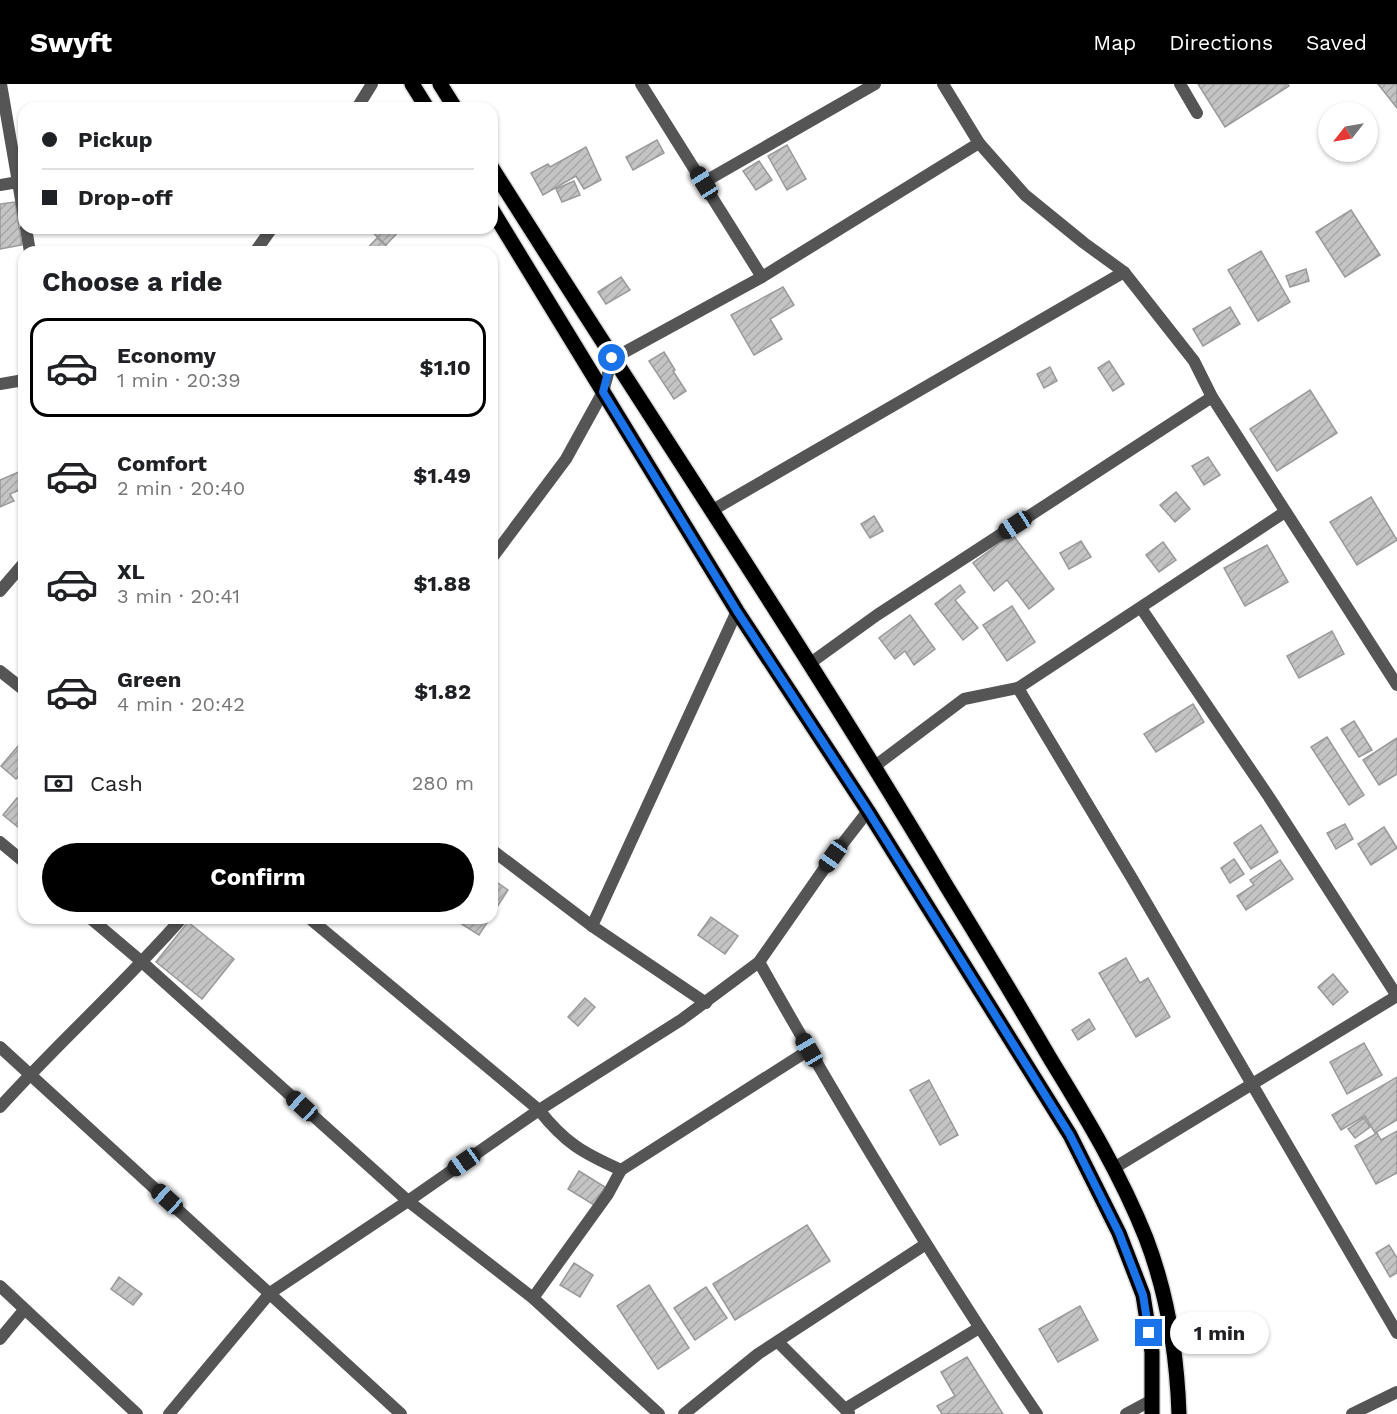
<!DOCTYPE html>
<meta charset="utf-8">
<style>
:root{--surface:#fff;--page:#f6f6f6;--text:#202124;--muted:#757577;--line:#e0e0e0;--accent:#000}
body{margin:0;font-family:"Work Sans",sans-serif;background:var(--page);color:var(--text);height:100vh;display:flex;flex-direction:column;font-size:22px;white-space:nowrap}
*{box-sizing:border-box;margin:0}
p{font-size:20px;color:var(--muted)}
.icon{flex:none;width:33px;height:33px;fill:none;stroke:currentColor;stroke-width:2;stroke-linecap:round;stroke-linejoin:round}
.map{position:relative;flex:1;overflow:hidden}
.side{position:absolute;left:18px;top:162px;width:480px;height:678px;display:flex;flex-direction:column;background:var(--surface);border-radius:18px;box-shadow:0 2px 4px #0004}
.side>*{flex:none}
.top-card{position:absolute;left:18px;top:18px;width:480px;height:132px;border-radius:18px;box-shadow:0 2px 4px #0004;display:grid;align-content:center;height:132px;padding:0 24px;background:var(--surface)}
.needle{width:39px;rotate:239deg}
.controls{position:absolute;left:1318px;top:18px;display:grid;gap:12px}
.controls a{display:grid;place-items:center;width:60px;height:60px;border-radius:50%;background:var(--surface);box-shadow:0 2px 4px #0004;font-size:30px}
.end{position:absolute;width:27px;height:27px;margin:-14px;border:8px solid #1a73e8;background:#fff;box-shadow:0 0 0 3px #fff}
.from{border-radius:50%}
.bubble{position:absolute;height:42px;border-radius:21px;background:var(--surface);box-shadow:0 2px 4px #0004;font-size:20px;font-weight:700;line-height:42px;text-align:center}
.car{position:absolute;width:18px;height:36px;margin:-18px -9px;border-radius:8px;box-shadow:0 0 4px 2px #0007;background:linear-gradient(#222 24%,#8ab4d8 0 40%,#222 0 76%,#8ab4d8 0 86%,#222 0)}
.top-card b{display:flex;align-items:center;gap:21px;height:57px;font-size:22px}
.top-card b+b{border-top:2px solid var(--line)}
.top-card i{width:15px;height:15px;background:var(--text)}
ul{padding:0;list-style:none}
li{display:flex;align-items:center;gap:18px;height:99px;margin:0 12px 9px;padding:0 12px;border:3px solid transparent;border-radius:18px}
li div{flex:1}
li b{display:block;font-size:22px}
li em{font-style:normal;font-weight:700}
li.active{border-color:var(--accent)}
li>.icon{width:54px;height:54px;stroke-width:1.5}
h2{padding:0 24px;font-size:27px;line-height:72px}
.pay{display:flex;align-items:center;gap:15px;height:66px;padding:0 24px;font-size:22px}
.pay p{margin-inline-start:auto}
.primary-button{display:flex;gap:12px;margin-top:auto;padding:12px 24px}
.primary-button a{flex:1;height:69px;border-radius:36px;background:var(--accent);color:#fff;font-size:24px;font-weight:700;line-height:69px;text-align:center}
header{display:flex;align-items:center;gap:36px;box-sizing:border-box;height:84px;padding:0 30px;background:var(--accent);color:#fff}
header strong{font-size:28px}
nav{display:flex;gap:33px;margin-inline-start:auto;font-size:21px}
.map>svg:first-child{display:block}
.building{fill:url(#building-hatch);stroke:#999;stroke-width:1.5}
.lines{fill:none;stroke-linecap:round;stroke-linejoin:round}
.primary-casing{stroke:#dbdbdb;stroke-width:18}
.minor{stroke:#555;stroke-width:12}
.primary{stroke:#000;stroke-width:15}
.route{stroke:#1a73e8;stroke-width:8}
</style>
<header>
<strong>Swyft</strong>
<nav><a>Map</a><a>Directions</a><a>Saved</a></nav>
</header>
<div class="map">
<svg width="1397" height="1330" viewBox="0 0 1397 1330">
<defs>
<pattern id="building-hatch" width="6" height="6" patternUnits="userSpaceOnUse" patternTransform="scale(1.5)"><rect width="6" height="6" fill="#c4c4c4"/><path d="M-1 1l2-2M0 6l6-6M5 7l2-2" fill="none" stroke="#a7a7a7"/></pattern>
</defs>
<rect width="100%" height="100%" fill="#fff"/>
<!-- building -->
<g class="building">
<polygon points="1198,0 1288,0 1289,2 1225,43"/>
<polygon points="1378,0 1397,0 1397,24"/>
<polygon points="101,19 102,24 73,24"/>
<polygon points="657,56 664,69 633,86 626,73"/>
<polygon points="787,61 806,95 787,106 768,72"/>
<polygon points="586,63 601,96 584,105 576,92 543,111 531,89 548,80 550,83"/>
<polygon points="759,77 772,96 756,106 743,87"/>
<polygon points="574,97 580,111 562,118 556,105"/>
<polygon points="15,118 22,161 0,165 0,120"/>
<polygon points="1351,126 1380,171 1345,193 1316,148"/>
<polygon points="375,144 402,144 386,161 372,148"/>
<polygon points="377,154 393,168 364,168"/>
<polygon points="1261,167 1290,218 1258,237 1228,186"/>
<polygon points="1306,185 1309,197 1290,203 1286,192"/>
<polygon points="621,193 630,206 606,220 598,208"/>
<polygon points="783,203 794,221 770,235 782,255 754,271 731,231"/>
<polygon points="1230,223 1240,240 1203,262 1193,245"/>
<polygon points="664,268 675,286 673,287 686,307 674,315 649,277"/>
<polygon points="1109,277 1124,300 1113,307 1098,284"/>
<polygon points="1050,283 1057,297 1044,304 1037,290"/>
<polygon points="1310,306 1337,349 1277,387 1250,345"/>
<polygon points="1208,373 1220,391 1204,401 1192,382"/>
<polygon points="21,387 24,394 24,404 10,410 14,417 0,423 0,396"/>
<polygon points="1176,408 1190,425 1175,438 1160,421"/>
<polygon points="1371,413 1397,456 1357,481 1330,438"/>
<polygon points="874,432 883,447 870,454 861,440"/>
<polygon points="1012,450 1054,505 1029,525 1007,496 994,507 973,479"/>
<polygon points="1081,457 1091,473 1069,485 1060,469"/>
<polygon points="1163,458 1176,476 1159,488 1146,471"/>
<polygon points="1267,461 1288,498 1245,522 1224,484"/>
<polygon points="960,501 965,508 955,516 978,544 963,556 935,520"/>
<polygon points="1012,522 1035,558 1007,577 983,541"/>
<polygon points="910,531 935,565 914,581 905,567 895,575 879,554"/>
<polygon points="1332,547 1344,570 1299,594 1287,572"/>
<polygon points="1193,620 1204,638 1156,668 1144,650"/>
<polygon points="1354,637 1372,666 1359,673 1341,645"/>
<polygon points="1327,653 1364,711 1349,721 1311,663"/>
<polygon points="1397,654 1397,690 1379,701 1363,676"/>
<polygon points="24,655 24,686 16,695 1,682"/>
<polygon points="17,714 24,719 24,738 19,744 3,731"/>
<polygon points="1345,740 1353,755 1336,765 1327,749"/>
<polygon points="1261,741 1278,768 1251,785 1234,759"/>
<polygon points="1384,743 1397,764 1371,781 1358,760"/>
<polygon points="1234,775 1244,790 1230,799 1221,784"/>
<polygon points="1280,776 1293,795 1246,826 1237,812 1254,801 1250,796"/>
<polygon points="492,795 508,806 492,831"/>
<polygon points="711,833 738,852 725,870 698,851"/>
<polygon points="452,834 490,834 479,851"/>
<polygon points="188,838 234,875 202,915 156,878"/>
<polygon points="1126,874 1140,899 1148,894 1170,933 1136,953 1099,889"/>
<polygon points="1333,890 1348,908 1333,921 1318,903"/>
<polygon points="585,914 595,923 578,942 568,933"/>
<polygon points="1089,935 1095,945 1078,956 1072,946"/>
<polygon points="1364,959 1382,991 1347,1010 1330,978"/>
<polygon points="1397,993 1397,1036 1375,1049 1365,1032 1341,1046 1332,1031"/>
<polygon points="929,996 958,1051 940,1061 910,1006"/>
<polygon points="1364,1034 1370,1043 1355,1054 1348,1045"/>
<polygon points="1397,1047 1397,1089 1376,1100 1355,1062 1377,1049 1381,1056"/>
<polygon points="579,1087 605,1103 594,1121 568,1105"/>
<polygon points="807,1141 830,1177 735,1236 713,1200"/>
<polygon points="1389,1161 1397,1174 1397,1189 1390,1193 1376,1169"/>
<polygon points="574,1179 593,1191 580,1213 560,1201"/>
<polygon points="119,1193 142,1210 133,1221 111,1205"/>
<polygon points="649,1201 689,1264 658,1285 617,1222"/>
<polygon points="706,1203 727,1234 695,1256 674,1224"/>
<polygon points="1080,1222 1098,1256 1058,1278 1039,1245"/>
<polygon points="967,1273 1003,1330 942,1330 937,1322 955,1312 941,1288"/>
</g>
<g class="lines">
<!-- primary casing -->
<g class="primary-casing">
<g id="primary">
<polyline points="412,0 427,24"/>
<polyline points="440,0 455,24"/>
<path d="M 492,84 C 643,324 802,559 947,803 C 982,860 1017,918 1051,976 C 1086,1033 1121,1091 1146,1154 C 1167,1209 1177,1271 1179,1330"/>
<polyline points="492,126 737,527 868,727 1070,1051 1119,1149 1143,1211 1152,1268 1152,1330"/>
</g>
</g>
<!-- minor -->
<g class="minor">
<polyline points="1,0 24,133"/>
<polyline points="641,0 762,193"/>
<polyline points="943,0 979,59 1025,111 1084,159 1124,188 1194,277 1212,313 1397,601"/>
<polyline points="1180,0 1197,29"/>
<polyline points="357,24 372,0"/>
<polyline points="704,98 875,0"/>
<polyline points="0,101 24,97"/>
<polyline points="26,144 30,168"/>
<polyline points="255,168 272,144"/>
<polyline points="0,300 24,296"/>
<polyline points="711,427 1124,188"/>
<polyline points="492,474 566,375 603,308 612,275 762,193 979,59"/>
<polyline points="0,507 24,479"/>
<polyline points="809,580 877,531 1212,313"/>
<polyline points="0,587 24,606"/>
<polyline points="1018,604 1133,796 1397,1249"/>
<polyline points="875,682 964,615 1018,604 1285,428"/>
<polyline points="0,758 24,778"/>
<polyline points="492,766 592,842 706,919"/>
<polyline points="90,834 142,878 408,1117 533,1214 659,1330"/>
<path d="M 309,834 L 539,1026 C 565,1059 583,1069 621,1086"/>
<polyline points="592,842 737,527"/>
<path d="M 759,878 C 846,1032 938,1184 1037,1330"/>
<polyline points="0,963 401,1330"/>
<path d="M 0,1023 C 59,958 124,900 182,834"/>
<polyline points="1114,1084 1397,912 1269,713 1141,524"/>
<polyline points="0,1202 137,1330"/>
<polyline points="533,1214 608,1110 621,1086 809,966"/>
<polyline points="0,1255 24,1226"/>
<polyline points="778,1258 849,1329"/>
<polyline points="845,1325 979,1244"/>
<polyline points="169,1330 270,1209 408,1117 539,1026 681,936 759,878 833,772 868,727"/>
<polyline points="684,1330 758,1270 926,1160"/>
<polyline points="1126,1330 1152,1316"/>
<polyline points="1352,1330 1397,1308"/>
</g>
<!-- primary -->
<use href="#primary" class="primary"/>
</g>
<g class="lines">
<!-- route -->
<polyline class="route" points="612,274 603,308 737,527 868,727 1070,1051 1119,1149 1143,1211 1149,1249"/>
</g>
</svg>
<div class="controls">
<a><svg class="needle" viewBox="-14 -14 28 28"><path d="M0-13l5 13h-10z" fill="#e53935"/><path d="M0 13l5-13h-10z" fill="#757577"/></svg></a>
</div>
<i class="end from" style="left:612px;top:274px"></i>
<i class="end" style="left:1149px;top:1249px"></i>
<div class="bubble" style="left:1170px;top:1228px;width:99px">1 min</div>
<i class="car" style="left:704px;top:99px;rotate:328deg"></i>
<i class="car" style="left:1015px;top:441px;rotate:237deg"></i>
<i class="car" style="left:833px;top:772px;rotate:215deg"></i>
<i class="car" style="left:809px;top:966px;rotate:330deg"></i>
<i class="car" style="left:302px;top:1022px;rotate:312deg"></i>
<i class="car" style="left:464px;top:1078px;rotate:235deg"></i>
<i class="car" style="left:167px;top:1115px;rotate:312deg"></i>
<div class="top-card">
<b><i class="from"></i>Pickup</b>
<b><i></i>Drop-off</b>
</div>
<section class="side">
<h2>Choose a ride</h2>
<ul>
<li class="active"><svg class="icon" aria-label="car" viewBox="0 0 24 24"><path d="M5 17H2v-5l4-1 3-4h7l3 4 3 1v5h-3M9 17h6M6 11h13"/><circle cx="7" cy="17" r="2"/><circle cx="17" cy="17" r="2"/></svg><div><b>Economy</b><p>1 min · 20:39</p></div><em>$1.10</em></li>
<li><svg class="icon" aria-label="car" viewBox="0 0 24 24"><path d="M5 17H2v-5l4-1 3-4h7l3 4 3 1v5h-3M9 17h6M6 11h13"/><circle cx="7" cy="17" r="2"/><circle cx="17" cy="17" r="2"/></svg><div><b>Comfort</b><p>2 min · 20:40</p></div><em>$1.49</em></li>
<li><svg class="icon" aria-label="car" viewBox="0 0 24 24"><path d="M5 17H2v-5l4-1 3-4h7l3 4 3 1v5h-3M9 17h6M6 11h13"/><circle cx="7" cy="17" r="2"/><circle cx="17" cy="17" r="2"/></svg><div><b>XL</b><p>3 min · 20:41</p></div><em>$1.88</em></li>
<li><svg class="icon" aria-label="car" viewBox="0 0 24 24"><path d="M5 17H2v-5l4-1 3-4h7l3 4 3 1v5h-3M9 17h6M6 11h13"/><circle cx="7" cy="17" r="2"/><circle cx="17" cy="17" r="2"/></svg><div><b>Green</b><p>4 min · 20:42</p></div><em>$1.82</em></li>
</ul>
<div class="pay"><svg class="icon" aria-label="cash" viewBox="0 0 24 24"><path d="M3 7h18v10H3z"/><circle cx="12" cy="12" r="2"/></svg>Cash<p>280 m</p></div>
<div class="primary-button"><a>Confirm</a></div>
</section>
</div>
